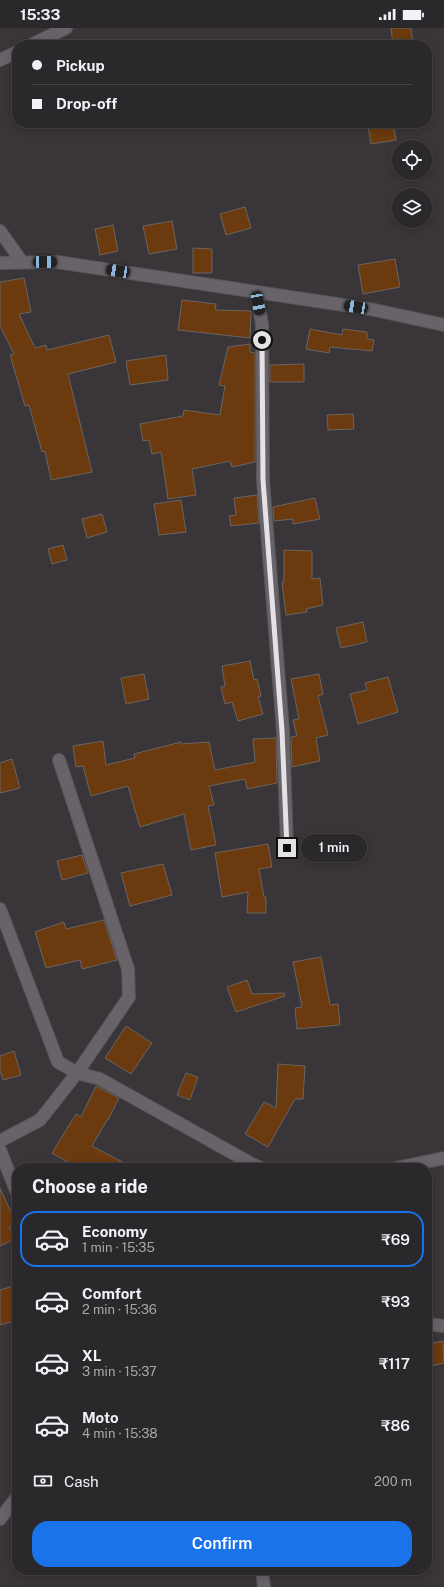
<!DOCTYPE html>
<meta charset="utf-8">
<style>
:root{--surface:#2b282b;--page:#373437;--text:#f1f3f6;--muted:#a6a6a9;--line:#474447;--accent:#1a73e8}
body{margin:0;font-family:"Public Sans",sans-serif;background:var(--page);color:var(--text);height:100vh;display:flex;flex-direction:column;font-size:15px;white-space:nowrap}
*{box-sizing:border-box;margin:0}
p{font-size:13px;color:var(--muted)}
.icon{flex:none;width:22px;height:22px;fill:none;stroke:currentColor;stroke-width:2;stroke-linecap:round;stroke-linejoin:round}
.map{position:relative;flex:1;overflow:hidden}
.side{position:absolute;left:12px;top:1135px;width:420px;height:412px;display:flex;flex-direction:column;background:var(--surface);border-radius:16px;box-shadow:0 2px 10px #0003,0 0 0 1px var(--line)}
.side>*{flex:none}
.guide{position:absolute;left:12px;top:12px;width:420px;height:88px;border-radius:16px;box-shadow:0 2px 10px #0003,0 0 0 1px var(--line);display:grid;align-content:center;height:88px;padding:0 20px;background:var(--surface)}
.tools{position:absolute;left:392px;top:112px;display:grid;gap:8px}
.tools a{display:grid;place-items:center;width:40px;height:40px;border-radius:50%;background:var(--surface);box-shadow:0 2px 10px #0003,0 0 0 1px var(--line);font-size:20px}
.end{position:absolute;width:18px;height:18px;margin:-9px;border:5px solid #e5e2e5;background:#111;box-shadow:0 0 0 2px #111}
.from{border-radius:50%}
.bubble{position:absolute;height:28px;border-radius:14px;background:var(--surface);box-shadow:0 2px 10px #0003,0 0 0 1px var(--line);font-size:13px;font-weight:600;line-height:28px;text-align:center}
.car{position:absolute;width:12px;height:24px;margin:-12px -6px;border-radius:5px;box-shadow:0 0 3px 1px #0007;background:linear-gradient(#222 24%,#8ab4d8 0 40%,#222 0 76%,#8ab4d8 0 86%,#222 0)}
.guide b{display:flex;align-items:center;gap:14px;height:38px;font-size:15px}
.guide b+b{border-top:1px solid var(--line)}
.guide i{width:10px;height:10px;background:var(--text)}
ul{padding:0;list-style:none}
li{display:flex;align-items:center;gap:12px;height:56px;margin:0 8px 6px;padding:0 12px;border:2px solid transparent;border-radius:16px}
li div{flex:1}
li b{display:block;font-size:15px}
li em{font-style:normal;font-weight:600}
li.selected{border-color:var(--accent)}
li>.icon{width:36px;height:36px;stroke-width:1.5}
h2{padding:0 20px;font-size:18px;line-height:48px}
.pay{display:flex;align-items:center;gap:10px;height:44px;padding:0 20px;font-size:15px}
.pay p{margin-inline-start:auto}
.action{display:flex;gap:8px;margin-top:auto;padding:8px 20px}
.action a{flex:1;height:46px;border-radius:16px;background:var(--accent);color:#fff;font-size:16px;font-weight:600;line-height:46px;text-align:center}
.status{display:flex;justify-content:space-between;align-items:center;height:28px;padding:0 20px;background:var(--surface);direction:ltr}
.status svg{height:11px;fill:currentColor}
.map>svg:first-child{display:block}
.building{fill:#6c3a0f;stroke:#6b6561}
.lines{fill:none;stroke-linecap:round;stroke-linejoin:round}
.minor-casing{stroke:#575457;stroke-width:14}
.tertiary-casing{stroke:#575457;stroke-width:14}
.minor{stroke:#686368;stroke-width:12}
.tertiary{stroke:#686368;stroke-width:12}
.route{stroke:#e5e2e5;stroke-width:5}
</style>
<div class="status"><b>15:33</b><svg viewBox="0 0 49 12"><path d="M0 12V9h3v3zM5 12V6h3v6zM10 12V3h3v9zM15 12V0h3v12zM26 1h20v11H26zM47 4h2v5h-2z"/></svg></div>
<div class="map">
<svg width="444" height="1559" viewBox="0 0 444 1559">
<rect width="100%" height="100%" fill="#393539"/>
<!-- building -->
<g class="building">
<polygon points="391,0 411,0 413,17 393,17"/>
<polygon points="383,95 393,95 396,112 371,116 368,98"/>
<polygon points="245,179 251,200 226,207 220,186"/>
<polygon points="172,193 177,221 149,226 143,198"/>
<polygon points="113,197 118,223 100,227 95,201"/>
<polygon points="193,220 212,221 212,245 193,245"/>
<polygon points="395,231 400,259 363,266 358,237"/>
<polygon points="24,250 31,284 19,286 35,320 46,317 47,322 109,307 116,334 68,346 92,444 51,452 45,423 42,424 29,377 25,378 10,327 14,326 0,298 0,254"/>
<polygon points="182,272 216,276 215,282 251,283 250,310 178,302"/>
<polygon points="310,301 342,307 343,301 367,304 367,311 374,312 372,323 330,319 329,325 306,321"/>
<polygon points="250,316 250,324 255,325 255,434 232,439 230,433 192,441 196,467 168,471 161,424 152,426 149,412 143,413 140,396 183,388 184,382 220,387 225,358 219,357 228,319"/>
<polygon points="166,327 168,352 130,357 126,333"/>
<polygon points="304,336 304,354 270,354 270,337"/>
<polygon points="353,386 354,401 328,402 327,387"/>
<polygon points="257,467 259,495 231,498 229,488 236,487 234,470"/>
<polygon points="315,470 320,491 293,496 293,491 274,493 273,479"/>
<polygon points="181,472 186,504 159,507 154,476"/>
<polygon points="102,486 107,504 87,510 82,491"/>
<polygon points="63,517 67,532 52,536 48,521"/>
<polygon points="284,522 312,523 312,551 320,550 323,577 306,581 307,584 286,587 282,554 284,554"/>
<polygon points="363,594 367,614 341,620 336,600"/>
<polygon points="250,633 254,652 257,651 261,668 258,669 263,686 238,693 232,674 225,676 221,659 225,658 222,638"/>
<polygon points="144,646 149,671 126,676 121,650"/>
<polygon points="319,646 323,666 318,668 328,707 316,710 320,733 292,739 291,709 297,708 293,692 299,691 291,651"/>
<polygon points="388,649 398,684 358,696 350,666 367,662 365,655"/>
<polygon points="276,710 277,755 247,761 245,751 209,758 214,777 208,778 216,817 191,822 184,786 140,799 128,758 91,768 83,738 76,739 73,718 103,713 106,737 135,730 134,726 181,714 181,716 209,714 215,742 255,734 253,711"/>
<polygon points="12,731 20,760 0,765 0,735"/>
<polygon points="268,816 272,839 259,841 264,869 266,869 266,885 247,885 248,864 222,869 215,825"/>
<polygon points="82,827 88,845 62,852 57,833"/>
<polygon points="163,836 172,867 130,878 121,845"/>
<polygon points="104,892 117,932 82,941 80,932 46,940 35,904 64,894 66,901"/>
<polygon points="321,929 330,977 338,976 340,997 297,1001 295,980 302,979 293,934"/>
<polygon points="247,952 252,966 284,965 285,968 236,984 227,959"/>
<polygon points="126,998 152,1015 131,1046 105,1030"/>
<polygon points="14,1023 21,1047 3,1052 0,1042 0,1028"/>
<polygon points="278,1036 305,1038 303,1071 295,1071 268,1119 245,1106 264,1074 276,1080"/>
<polygon points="186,1045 198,1049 190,1072 177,1067"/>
<polygon points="96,1058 119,1070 108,1092 107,1092 92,1118 134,1140 78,1140 52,1125 76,1086 81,1089"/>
<polygon points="0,1160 16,1195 9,1199 15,1211 0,1218"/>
<polygon points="17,1257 17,1292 0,1297 0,1262"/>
<polygon points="443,1313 444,1335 427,1339 427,1316"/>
</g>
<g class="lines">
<!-- minor casing -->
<g class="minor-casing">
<g id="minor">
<polyline points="31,17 66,0"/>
<polyline points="0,32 17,24"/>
<polyline points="0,203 22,234"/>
<polyline points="256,264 262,296 263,452 283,703 287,821"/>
<polyline points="0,881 58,1034 77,1045 100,1051 252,1136 261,1140"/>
<polyline points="0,1113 40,1092 77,1045 129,969 128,941 59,732"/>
<polyline points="0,1122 17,1165"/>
<polyline points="396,1140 444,1130"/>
<polyline points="0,1491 17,1469"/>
<polyline points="262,1542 264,1559"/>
</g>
</g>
<!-- tertiary casing -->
<g class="tertiary-casing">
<g id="tertiary">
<polyline points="0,235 57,234 370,281 444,297"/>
<polyline points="427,1296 444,1298"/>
</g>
</g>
<!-- minor -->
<use href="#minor" class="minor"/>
<!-- tertiary -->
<use href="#tertiary" class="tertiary"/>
</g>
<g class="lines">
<!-- route -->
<polyline class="route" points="262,312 263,452 282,703 287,820"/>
</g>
</svg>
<div class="tools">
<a><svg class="icon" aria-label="locate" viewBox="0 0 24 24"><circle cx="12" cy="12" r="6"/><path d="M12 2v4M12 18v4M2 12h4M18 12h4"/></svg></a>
<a><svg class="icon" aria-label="layers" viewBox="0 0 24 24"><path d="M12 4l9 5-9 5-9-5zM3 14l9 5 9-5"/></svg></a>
</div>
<i class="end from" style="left:262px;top:312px"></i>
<i class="end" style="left:287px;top:820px"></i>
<div class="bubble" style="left:301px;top:806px;width:66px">1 min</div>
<i class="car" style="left:45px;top:234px;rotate:90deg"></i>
<i class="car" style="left:118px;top:243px;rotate:279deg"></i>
<i class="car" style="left:258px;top:275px;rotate:169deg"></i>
<i class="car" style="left:356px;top:279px;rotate:279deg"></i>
<div class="guide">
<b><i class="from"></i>Pickup</b>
<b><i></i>Drop-off</b>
</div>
<section class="side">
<h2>Choose a ride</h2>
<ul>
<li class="selected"><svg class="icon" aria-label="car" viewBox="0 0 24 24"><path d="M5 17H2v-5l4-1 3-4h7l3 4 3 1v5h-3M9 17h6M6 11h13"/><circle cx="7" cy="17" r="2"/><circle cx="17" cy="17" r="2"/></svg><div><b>Economy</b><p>1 min · 15:35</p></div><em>₹69</em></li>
<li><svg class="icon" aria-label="car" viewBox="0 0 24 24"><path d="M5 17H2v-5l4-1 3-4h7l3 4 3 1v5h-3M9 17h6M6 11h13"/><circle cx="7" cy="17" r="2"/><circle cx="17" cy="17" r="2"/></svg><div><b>Comfort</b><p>2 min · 15:36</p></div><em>₹93</em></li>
<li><svg class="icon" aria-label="car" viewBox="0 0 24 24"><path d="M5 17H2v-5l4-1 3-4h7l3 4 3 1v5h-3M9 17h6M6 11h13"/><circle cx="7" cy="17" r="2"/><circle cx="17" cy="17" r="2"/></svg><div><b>XL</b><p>3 min · 15:37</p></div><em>₹117</em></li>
<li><svg class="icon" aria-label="car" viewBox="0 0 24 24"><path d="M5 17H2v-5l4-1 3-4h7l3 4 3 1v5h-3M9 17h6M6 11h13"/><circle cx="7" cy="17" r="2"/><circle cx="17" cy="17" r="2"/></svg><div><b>Moto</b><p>4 min · 15:38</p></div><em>₹86</em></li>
</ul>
<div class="pay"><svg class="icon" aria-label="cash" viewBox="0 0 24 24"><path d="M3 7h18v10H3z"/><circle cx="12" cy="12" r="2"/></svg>Cash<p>200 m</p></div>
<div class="action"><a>Confirm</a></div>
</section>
</div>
